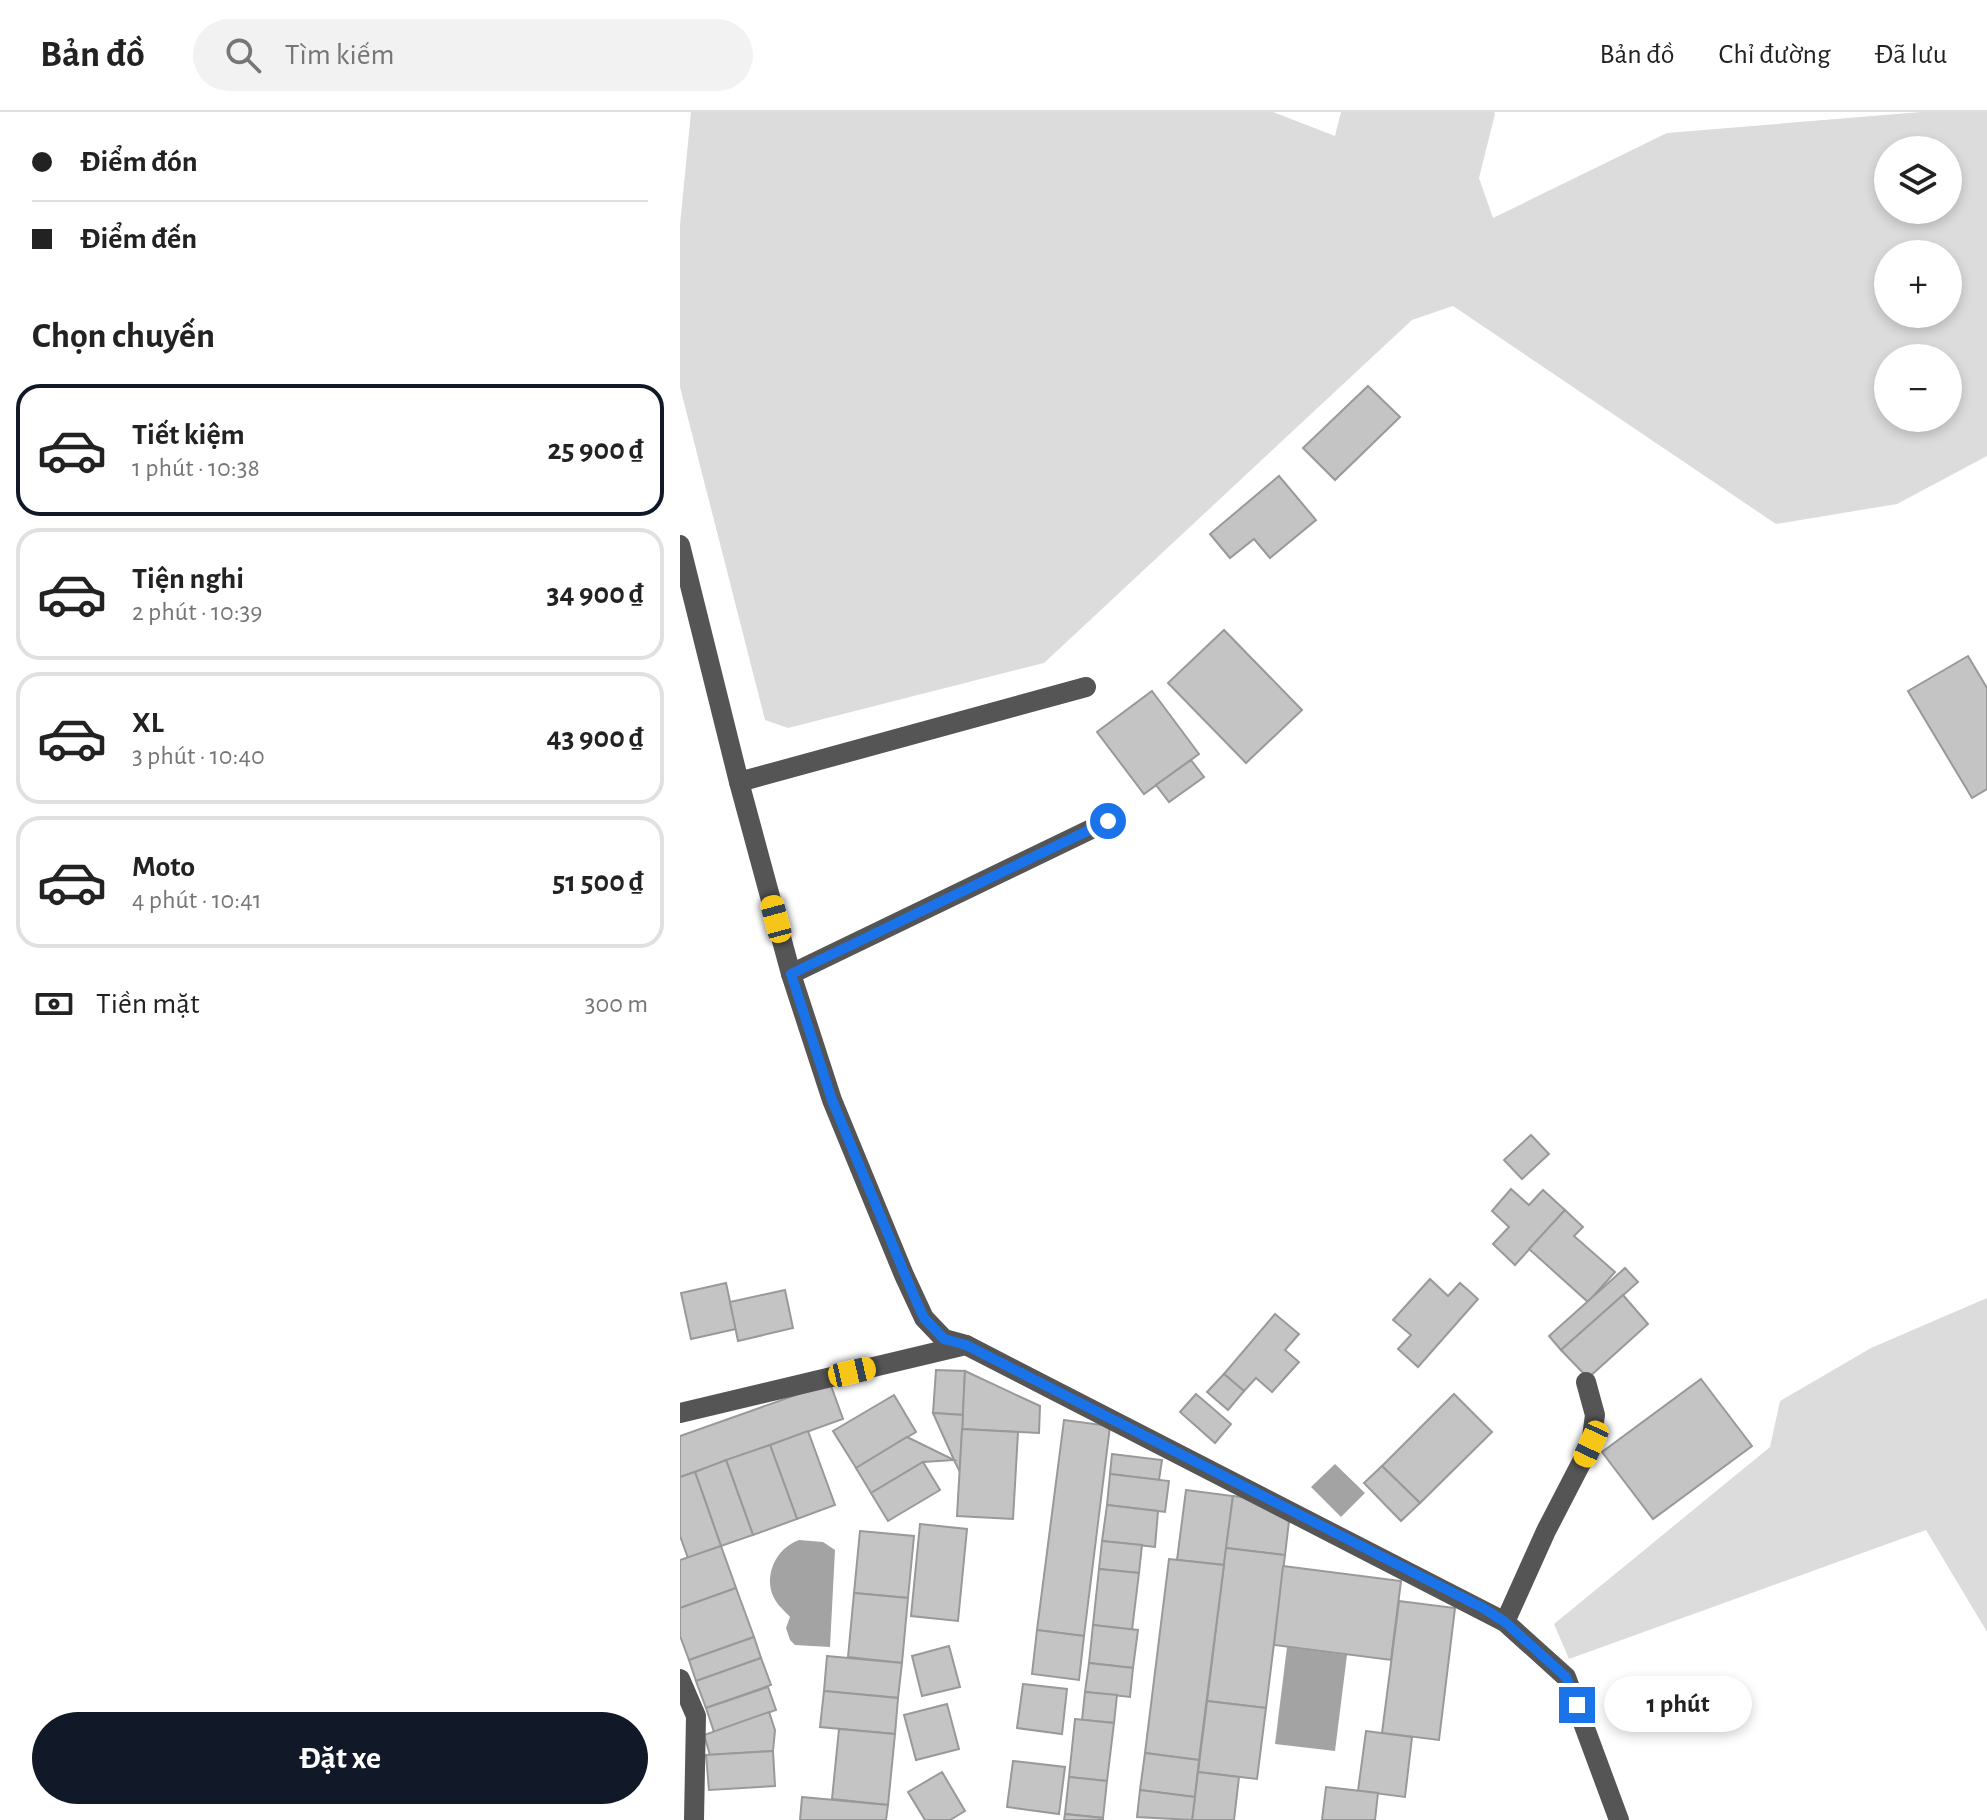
<!DOCTYPE html>
<html lang="vi">
<meta charset="utf-8">
<style>
:root{--surface:#fff;--page:#f2f2f2;--text:#222;--muted:#767676;--line:#e0e0e0;--accent:#111827}
body{margin:0;font-family:"Alegreya Sans",sans-serif;background:var(--page);color:var(--text);height:100vh;display:flex;flex-direction:column;font-size:30px;white-space:nowrap}
*{box-sizing:border-box;margin:0}
p{font-size:26px;color:var(--muted)}
.icon{flex:none;width:44px;height:44px;fill:none;stroke:currentColor;stroke-width:2;stroke-linecap:round;stroke-linejoin:round}
.map{position:relative;flex:1;overflow:hidden}
.side{display:flex;flex-direction:column;background:var(--surface);width:680px}
.side>*{flex:none}
.guide{display:grid;align-content:center;height:176px;padding:0 32px;background:var(--surface)}
.fabs{position:absolute;left:1194px;top:24px;display:grid;gap:16px}
.fabs a{display:grid;place-items:center;width:88px;height:88px;border-radius:50%;background:var(--surface);box-shadow:0 4px 12px #0003;font-size:40px}
.end{position:absolute;width:36px;height:36px;margin:-18px;border:10px solid #1a73e8;background:#fff;box-shadow:0 0 0 4px #fff}
.from{border-radius:50%}
.bubble{position:absolute;height:56px;border-radius:28px;background:var(--surface);box-shadow:0 4px 12px #0003;font-size:26px;font-weight:700;line-height:56px;text-align:center}
.car{position:absolute;width:24px;height:48px;margin:-24px -12px;border-radius:10px;box-shadow:0 0 6px 2px #0007;background:linear-gradient(#f5c518 24%,#345 0 40%,#f5c518 0 76%,#345 0 86%,#f5c518 0)}
.guide b{display:flex;align-items:center;gap:28px;height:76px;font-size:30px}
.guide b+b{border-top:2px solid var(--line)}
.guide i{width:20px;height:20px;background:var(--text)}
ul{padding:0;list-style:none}
li{display:flex;align-items:center;gap:24px;height:132px;margin:0 16px 12px;padding:0 16px;border:4px solid var(--line);border-radius:24px}
li div{flex:1}
li b{display:block;font-size:30px}
li em{font-style:normal;font-weight:700}
li.on{border-color:var(--accent)}
li>.icon{width:72px;height:72px;stroke-width:1.5}
h2{padding:0 32px;font-size:36px;line-height:96px}
.pay{display:flex;align-items:center;gap:20px;height:88px;padding:0 32px;font-size:30px}
.pay p{margin-inline-start:auto}
.primary-button{display:flex;gap:16px;margin-top:auto;padding:16px 32px}
.primary-button a{flex:1;height:92px;border-radius:48px;background:var(--accent);color:#fff;font-size:32px;font-weight:700;line-height:92px;text-align:center}
header{display:flex;align-items:center;gap:48px;box-sizing:border-box;height:112px;padding:0 40px;background:var(--surface);border-bottom:2px solid var(--line)}
header strong{font-size:38px}
nav{display:flex;gap:44px;margin-inline-start:auto;font-size:28px}
.search{width:560px;height:72px;background:var(--page);display:flex;align-items:center;gap:20px;box-sizing:border-box;padding:0 28px;border-radius:44px;color:var(--muted);font-size:30px}
main{display:flex;flex:1;min-height:0}
.map>svg:first-child{display:block}
.green{fill:#dcdcdc;fill-rule:evenodd}
.water{fill:#a3a3a3}
.building{fill:#c4c4c4;stroke:#999;stroke-width:2}
.lines{fill:none;stroke-linecap:round;stroke-linejoin:round}
.minor{stroke:#555;stroke-width:20}
.route{stroke:#1a73e8;stroke-width:10}
</style>
<header>
<strong>Bản đồ</strong>
<div class="search"><svg class="icon" aria-label="search" viewBox="0 0 24 24"><circle cx="10" cy="10" r="6"/><path d="M15 15l6 6"/></svg>Tìm kiếm</div>
<nav><a>Bản đồ</a><a>Chỉ đường</a><a>Đã lưu</a></nav>
</header>
<main>
<section class="side">
<div class="guide">
<b><i class="from"></i>Điểm đón</b>
<b><i></i>Điểm đến</b>
</div>
<h2>Chọn chuyến</h2>
<ul>
<li class="on"><svg class="icon" aria-label="car" viewBox="0 0 24 24"><path d="M5 17H2v-5l4-1 3-4h7l3 4 3 1v5h-3M9 17h6M6 11h13"/><circle cx="7" cy="17" r="2"/><circle cx="17" cy="17" r="2"/></svg><div><b>Tiết kiệm</b><p>1 phút · 10:38</p></div><em>25 900 ₫</em></li>
<li><svg class="icon" aria-label="car" viewBox="0 0 24 24"><path d="M5 17H2v-5l4-1 3-4h7l3 4 3 1v5h-3M9 17h6M6 11h13"/><circle cx="7" cy="17" r="2"/><circle cx="17" cy="17" r="2"/></svg><div><b>Tiện nghi</b><p>2 phút · 10:39</p></div><em>34 900 ₫</em></li>
<li><svg class="icon" aria-label="car" viewBox="0 0 24 24"><path d="M5 17H2v-5l4-1 3-4h7l3 4 3 1v5h-3M9 17h6M6 11h13"/><circle cx="7" cy="17" r="2"/><circle cx="17" cy="17" r="2"/></svg><div><b>XL</b><p>3 phút · 10:40</p></div><em>43 900 ₫</em></li>
<li><svg class="icon" aria-label="car" viewBox="0 0 24 24"><path d="M5 17H2v-5l4-1 3-4h7l3 4 3 1v5h-3M9 17h6M6 11h13"/><circle cx="7" cy="17" r="2"/><circle cx="17" cy="17" r="2"/></svg><div><b>Moto</b><p>4 phút · 10:41</p></div><em>51 500 ₫</em></li>
</ul>
<div class="pay"><svg class="icon" aria-label="cash" viewBox="0 0 24 24"><path d="M3 7h18v10H3z"/><circle cx="12" cy="12" r="2"/></svg>Tiền mặt<p>300 m</p></div>
<div class="primary-button"><a>Đặt xe</a></div>
</section>
<div class="map">
<svg width="1307" height="1708" viewBox="0 0 1307 1708">
<rect width="100%" height="100%" fill="#fff"/>
<!-- green -->
<g class="green">
<path d="M 11,0 L 593,0 L 655,24 L 661,0 L 814,0 L 815,2 L 799,66 L 813,106 L 987,21 L 1241,0 L 1307,0 L 1307,344 L 1217,392 L 1096,412 L 773,194 L 732,208 L 364,551 L 108,616 L 85,608 L 0,275 L 0,113 ZM 1208,38 L 1268,38 L 1268,98 L 1208,98 ZM 1208,142 L 1268,142 L 1268,202 L 1208,202 ZM 1208,246 L 1268,246 L 1268,306 L 1208,306 Z"/>
<polygon points="1307,1186 1307,1520 1246,1418 889,1547 874,1512 1090,1335 1100,1289 1191,1236"/>
</g>
<!-- water -->
<g class="water">
<polygon points="655,1352 685,1381 661,1405 631,1375"/>
<path d="M 119,1428 L 143,1430 L 155,1438 L 150,1535 L 115,1533 L 110,1528 L 106,1516 L 110,1505 C 105,1499 98,1494 94,1486 C 83,1464 96,1436 119,1428 Z"/>
<polygon points="607,1535 667,1543 655,1639 595,1632"/>
</g>
<!-- building -->
<g class="building">
<polygon points="688,274 720,305 655,368 623,336"/>
<polygon points="599,364 636,408 590,446 574,427 550,446 530,422"/>
<polygon points="544,518 622,598 566,651 488,571"/>
<polygon points="1288,544 1307,576 1307,677 1292,686 1228,579"/>
<polygon points="472,579 519,642 464,682 417,620"/>
<polygon points="511,648 524,665 489,690 476,673"/>
<polygon points="851,1023 869,1042 842,1067 824,1048"/>
<polygon points="831,1077 849,1093 863,1078 885,1098 835,1153 813,1132 829,1115 812,1099"/>
<polygon points="885,1098 903,1115 894,1124 935,1160 908,1190 849,1137"/>
<polygon points="945,1156 958,1170 881,1238 869,1224"/>
<polygon points="750,1167 768,1184 780,1171 798,1187 738,1255 718,1237 731,1223 713,1208"/>
<polygon points="46,1171 56,1217 11,1227 1,1181"/>
<polygon points="105,1178 113,1216 58,1229 50,1190"/>
<polygon points="943,1183 968,1212 908,1266 881,1238"/>
<polygon points="595,1202 619,1222 605,1238 619,1250 592,1280 576,1266 564,1279 544,1262"/>
<polygon points="256,1258 285,1259 283,1303 253,1301"/>
<polygon points="285,1259 360,1294 359,1321 282,1317"/>
<polygon points="544,1262 564,1279 548,1298 527,1280"/>
<polygon points="1021,1267 1072,1334 973,1407 922,1340"/>
<polygon points="150,1271 163,1307 0,1365 0,1324"/>
<polygon points="516,1282 551,1312 535,1331 500,1300"/>
<polygon points="774,1282 812,1320 740,1391 702,1354"/>
<polygon points="214,1283 236,1320 176,1356 153,1319"/>
<polygon points="253,1301 283,1303 280,1360 274,1348"/>
<polygon points="384,1308 430,1314 404,1524 357,1518"/>
<polygon points="282,1317 338,1320 333,1407 277,1404"/>
<polygon points="128,1319 155,1393 117,1407 90,1333"/>
<polygon points="227,1325 274,1348 243,1350 191,1381 176,1356"/>
<polygon points="90,1333 117,1407 73,1423 46,1348"/>
<polygon points="432,1342 482,1348 479,1368 430,1362"/>
<polygon points="46,1348 73,1423 41,1434 15,1360"/>
<polygon points="243,1350 260,1378 208,1409 191,1381"/>
<polygon points="702,1354 740,1391 721,1409 684,1371"/>
<polygon points="15,1360 41,1434 8,1446 0,1424 0,1365"/>
<polygon points="430,1362 489,1369 485,1400 427,1393"/>
<polygon points="506,1378 553,1384 544,1453 497,1448"/>
<polygon points="553,1384 569,1386 609,1409 605,1443 546,1436"/>
<polygon points="427,1393 478,1399 475,1435 422,1429"/>
<polygon points="240,1412 287,1417 278,1509 231,1504"/>
<polygon points="180,1419 234,1424 228,1486 174,1481"/>
<polygon points="422,1429 462,1433 459,1461 419,1457"/>
<polygon points="41,1434 56,1476 0,1496 0,1448"/>
<polygon points="546,1436 605,1443 586,1596 527,1589"/>
<polygon points="489,1447 544,1453 519,1648 465,1641"/>
<polygon points="603,1454 721,1469 711,1548 594,1533"/>
<polygon points="419,1457 459,1461 452,1518 413,1513"/>
<polygon points="56,1476 74,1525 9,1548 0,1524 0,1496"/>
<polygon points="174,1481 228,1486 222,1551 168,1545"/>
<polygon points="719,1489 775,1496 759,1628 702,1621"/>
<polygon points="413,1513 458,1518 453,1556 409,1551"/>
<polygon points="357,1518 404,1524 399,1568 352,1562"/>
<polygon points="74,1525 81,1546 16,1569 9,1548"/>
<polygon points="269,1534 280,1575 242,1584 232,1544"/>
<polygon points="147,1544 222,1551 218,1586 144,1579"/>
<polygon points="81,1546 91,1573 26,1596 16,1569"/>
<polygon points="409,1551 453,1556 450,1585 405,1580"/>
<polygon points="343,1572 387,1577 382,1622 337,1616"/>
<polygon points="88,1575 96,1598 34,1620 26,1596"/>
<polygon points="144,1579 218,1586 215,1622 140,1615"/>
<polygon points="405,1580 437,1583 434,1611 402,1608"/>
<polygon points="527,1589 586,1596 577,1667 518,1660"/>
<polygon points="267,1592 279,1637 236,1648 224,1603"/>
<polygon points="89,1600 95,1618 93,1639 30,1643 24,1623"/>
<polygon points="395,1607 434,1611 427,1669 389,1665"/>
<polygon points="159,1617 215,1622 208,1693 152,1687"/>
<polygon points="686,1619 732,1625 725,1685 678,1679"/>
<polygon points="93,1639 95,1674 29,1678 26,1643"/>
<polygon points="465,1641 519,1648 515,1685 460,1678"/>
<polygon points="333,1649 385,1655 379,1702 327,1695"/>
<polygon points="262,1660 285,1699 270,1708 245,1708 228,1680"/>
<polygon points="518,1660 559,1665 554,1708 512,1708"/>
<polygon points="389,1665 427,1669 423,1706 385,1702"/>
<polygon points="646,1675 698,1681 695,1708 642,1708"/>
<polygon points="460,1678 515,1685 512,1708 457,1705"/>
<polygon points="122,1685 208,1693 206,1708 120,1708"/>
<polygon points="385,1702 423,1706 423,1708 384,1708"/>
</g>
<g class="lines">
<!-- minor -->
<g class="minor">
<polyline points="0,433 59,670 111,862 152,988 224,1163 244,1206 264,1227 286,1233"/>
<polyline points="59,670 406,575"/>
<polyline points="111,862 428,709"/>
<polyline points="0,1301 286,1233 825,1510 886,1565 939,1708"/>
<polyline points="825,1510 866,1419 911,1332 915,1303 906,1270"/>
<polyline points="0,1567 16,1604 14,1708"/>
</g>
</g>
<g class="lines">
<!-- route -->
<polyline class="route" points="428,709 111,862 152,988 234,1184 244,1206 264,1227 286,1233 803,1496 825,1510 886,1565 897,1593"/>
</g>
</svg>
<div class="fabs">
<a><svg class="icon" aria-label="layers" viewBox="0 0 24 24"><path d="M12 4l9 5-9 5-9-5zM3 14l9 5 9-5"/></svg></a>
<a>+</a>
<a>−</a>
</div>
<i class="end from" style="left:428px;top:709px"></i>
<i class="end" style="left:897px;top:1593px"></i>
<div class="bubble" style="left:924px;top:1564px;width:148px">1 phút</div>
<i class="car" style="left:96px;top:807px;rotate:345deg"></i>
<i class="car" style="left:172px;top:1260px;rotate:77deg"></i>
<i class="car" style="left:911px;top:1332px;rotate:205deg"></i>
</div>
</main>
